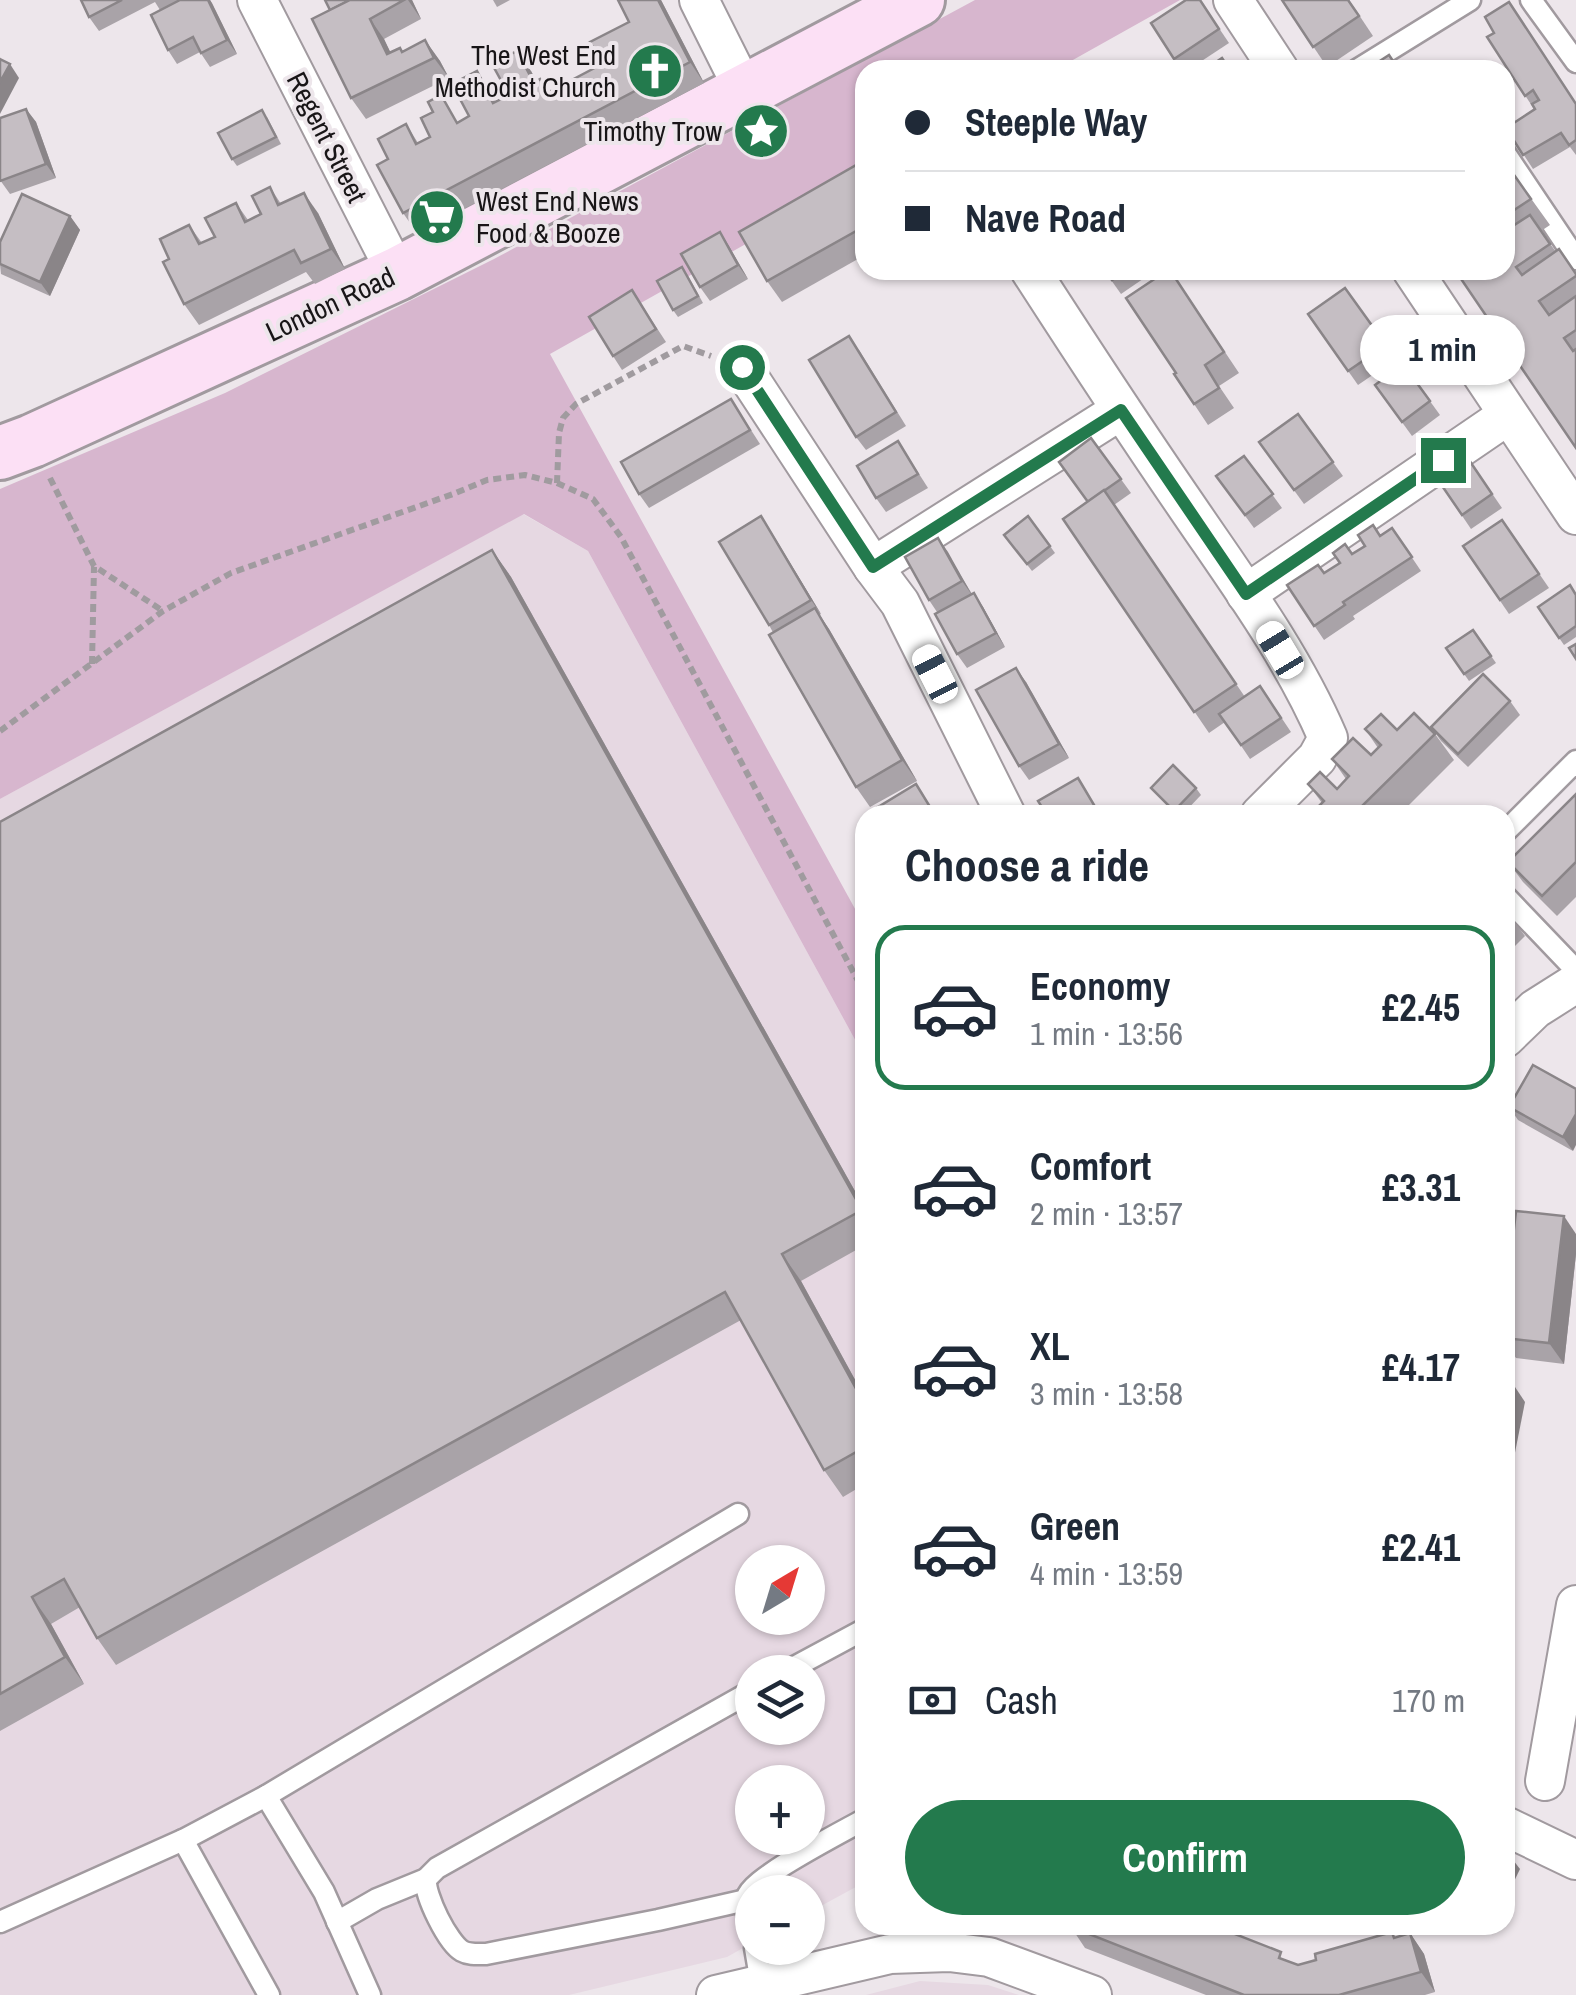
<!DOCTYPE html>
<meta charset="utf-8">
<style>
:root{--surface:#fff;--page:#f2f2f3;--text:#1f2937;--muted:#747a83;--line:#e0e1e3;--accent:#237a4d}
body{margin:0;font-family:"Archivo Narrow",sans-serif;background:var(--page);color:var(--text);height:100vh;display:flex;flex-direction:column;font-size:38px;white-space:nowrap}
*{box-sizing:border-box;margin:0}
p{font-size:32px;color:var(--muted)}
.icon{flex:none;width:55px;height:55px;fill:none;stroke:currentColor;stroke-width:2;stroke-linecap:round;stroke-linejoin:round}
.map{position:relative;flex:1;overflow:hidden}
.drawer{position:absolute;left:855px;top:805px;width:660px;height:1130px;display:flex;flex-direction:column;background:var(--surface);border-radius:30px;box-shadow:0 2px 8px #0004}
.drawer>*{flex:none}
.hud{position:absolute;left:855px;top:60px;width:660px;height:220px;border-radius:30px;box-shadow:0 2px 8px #0004;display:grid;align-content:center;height:220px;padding:0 50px;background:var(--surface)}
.needle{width:65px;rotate:38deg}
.buttons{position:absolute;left:735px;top:1545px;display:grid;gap:20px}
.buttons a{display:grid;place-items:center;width:90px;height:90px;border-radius:50%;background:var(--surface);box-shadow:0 2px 8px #0004;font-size:50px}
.end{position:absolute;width:45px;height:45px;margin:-22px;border:12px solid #237a4d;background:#fff;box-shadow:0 0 0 5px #fff}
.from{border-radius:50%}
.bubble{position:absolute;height:70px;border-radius:35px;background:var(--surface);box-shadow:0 2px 8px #0004;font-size:32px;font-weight:800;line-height:70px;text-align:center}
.car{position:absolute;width:30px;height:60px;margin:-30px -15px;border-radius:12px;box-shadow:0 0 8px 2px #0007;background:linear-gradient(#fff 24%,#345 0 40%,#fff 0 76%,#345 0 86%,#fff 0)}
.hud b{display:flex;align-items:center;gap:35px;height:95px;font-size:38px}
.hud b+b{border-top:2px solid var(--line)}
.hud i{width:25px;height:25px;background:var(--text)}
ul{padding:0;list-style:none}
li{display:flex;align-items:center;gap:30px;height:165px;margin:0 20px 15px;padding:0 30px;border:5px solid transparent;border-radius:30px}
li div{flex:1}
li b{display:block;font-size:38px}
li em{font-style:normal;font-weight:800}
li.current{border-color:var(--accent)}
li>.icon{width:90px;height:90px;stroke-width:1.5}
h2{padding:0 50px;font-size:45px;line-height:120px}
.pay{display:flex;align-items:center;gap:25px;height:110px;padding:0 50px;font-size:38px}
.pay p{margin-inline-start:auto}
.primary-button{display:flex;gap:20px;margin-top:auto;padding:20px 50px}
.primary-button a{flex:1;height:115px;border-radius:60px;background:var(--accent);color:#fff;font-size:40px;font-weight:800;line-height:115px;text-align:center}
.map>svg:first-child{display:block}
.built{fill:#e6d8e2;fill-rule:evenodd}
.green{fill:#d7b6ce}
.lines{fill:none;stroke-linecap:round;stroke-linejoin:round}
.lane-casing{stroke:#a19a9f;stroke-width:25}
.street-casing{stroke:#a19a9f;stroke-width:42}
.secondary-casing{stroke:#a19a9f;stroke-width:58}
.path{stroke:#a09b9f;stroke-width:6;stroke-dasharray:8 5;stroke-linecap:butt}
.lane{stroke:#fff;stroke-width:20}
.street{stroke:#fff;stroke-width:38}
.secondary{stroke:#fce0f5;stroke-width:52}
.wall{fill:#a9a3a8}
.shaded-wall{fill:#8a8588}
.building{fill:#c5bec3;stroke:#8a8588;stroke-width:2.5}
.route{stroke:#237a4d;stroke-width:12}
.labels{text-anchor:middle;stroke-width:8;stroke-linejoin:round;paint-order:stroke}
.poi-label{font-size:28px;fill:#181517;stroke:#ede6eb;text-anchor:end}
.street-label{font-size:28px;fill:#181517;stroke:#ede6eb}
</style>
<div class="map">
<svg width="1576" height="1995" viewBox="0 0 1576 1995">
<rect width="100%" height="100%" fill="#ede6eb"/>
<!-- built -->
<g class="built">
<path d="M 523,514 L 588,551 L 865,1058 L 865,1882 L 808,1913 L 808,1892 L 752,1892 L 752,1943 L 727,1957 L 569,1995 L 0,1995 L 0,799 ZM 752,1562 L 808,1562 L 808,1618 L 752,1618 ZM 752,1672 L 808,1672 L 808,1728 L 752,1728 ZM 752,1782 L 808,1782 L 808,1838 L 752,1838 Z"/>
<polygon points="920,1981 988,1985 1019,1995 866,1995"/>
</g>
<!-- green -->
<polygon class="green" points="975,0 1180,0 1055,70 865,70 865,177 550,354 865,927 865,1058 588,551 524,514 0,799 0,489 225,393 494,259"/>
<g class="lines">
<!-- lane casing -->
<g class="lane-casing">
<g id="lane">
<polyline points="1531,0 1576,62"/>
<polyline points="1357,70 1470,0"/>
<polyline points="1505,153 1576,259"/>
<polyline points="1505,832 1576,761"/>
<polyline points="1505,896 1572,966"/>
<polyline points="785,1672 865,1629"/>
<polyline points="266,1796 324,1892 370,1995"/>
<polyline points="183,1840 269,1995"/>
<path d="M 426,1879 C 424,1895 448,1943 462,1951 C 469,1955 478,1954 486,1954 L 658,1920 L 746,1900"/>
<polyline points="0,1922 183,1840 266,1796 738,1514"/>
<polyline points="337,1922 377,1899 426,1879 437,1868 752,1691"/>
<path d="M 752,1936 C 750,1925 744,1908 747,1897 C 751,1878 844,1831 865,1819"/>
<polyline points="755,1948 761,1983"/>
<polyline points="949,1952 951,1925"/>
</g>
</g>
<!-- street casing -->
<g class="street-casing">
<g id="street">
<polyline points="257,0 397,274"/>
<polyline points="699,0 745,92"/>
<polyline points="1233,0 1279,70"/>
<path d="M 1030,270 C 1081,349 1132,427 1185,504 C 1236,579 1292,654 1328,738 L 1317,758 L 1260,815"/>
<polyline points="1412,270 1576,515"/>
<polyline points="742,367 873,567 900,603 1006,815"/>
<polyline points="873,567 1121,410"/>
<polyline points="1246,594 1508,415"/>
<polyline points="1505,1038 1535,1009 1576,983"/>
<polyline points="1545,1781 1576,1605"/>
<polyline points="1505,1826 1576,1860"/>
<polyline points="716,1995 890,1954 949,1952 989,1957 1092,1995"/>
</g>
</g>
<!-- secondary casing -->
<g class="secondary-casing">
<polyline id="secondary" points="0,453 32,441 397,274 918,0"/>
</g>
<!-- path -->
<g class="path">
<polyline points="50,478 94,566 163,611"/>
<polyline points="557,483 559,433 563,418 576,404 683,346 711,356"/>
<polyline points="92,664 94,567"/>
<polyline points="0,731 163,611 231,573 453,494 487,480 525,475 557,483 593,499 621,537 865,994"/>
</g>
<!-- lane -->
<use href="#lane" class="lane"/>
<!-- street -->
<use href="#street" class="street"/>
<!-- secondary -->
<use href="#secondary" class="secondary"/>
</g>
<!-- wall -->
<g class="wall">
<polygon points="81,0 210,0 237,54 210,67 200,52 177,64 168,50 160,10 155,2 99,31 89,17"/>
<polygon points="325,0 412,0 421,19 384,39 390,52 400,48 403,51 425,40 440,61 449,78 366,119 351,98 330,10"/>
<polygon points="493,0 510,0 497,7"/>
<polygon points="618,0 661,0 704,83 417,233 403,213 388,159 406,124 418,143 469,116 477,71 496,102 509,95 531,71 536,81 540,79 549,92 602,64 629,22"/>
<polygon points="1200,0 1229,43 1188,70 1182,70 1151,23"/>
<polygon points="1282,0 1349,0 1373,36 1327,67"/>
<polygon points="1487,37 1576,103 1576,155 1570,147 1533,169 1506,128 1534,109"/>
<polygon points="26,109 36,122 56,178 10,194 0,180"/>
<polygon points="267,117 281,144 237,166 232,159"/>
<polygon points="865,160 865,255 782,302 767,281"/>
<polygon points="1512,172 1550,225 1541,231 1556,252 1576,273 1576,448 1505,270 1505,177"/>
<polygon points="270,187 281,204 318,213 345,269 315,284 306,272 199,325 184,304 169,259 189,225 202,243 215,237 236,203 248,220 261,214"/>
<polygon points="70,216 80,230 50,296 1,274 0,264"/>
<polygon points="720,232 748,279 710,301 700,287"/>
<polygon points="1104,270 1156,270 1121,294"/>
<polygon points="1170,270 1239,373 1219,386 1234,408 1208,425 1174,374 1176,373"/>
<polygon points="687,274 703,303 678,317 673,310"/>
<polygon points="1345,288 1396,359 1358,385 1308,314"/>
<polygon points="632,290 666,342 622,370 613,356"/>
<polygon points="859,350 906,426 866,450 856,437"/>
<polygon points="1403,364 1440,415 1412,436 1375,385"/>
<polygon points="731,399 760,444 649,508 639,494"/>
<polygon points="1298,414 1343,476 1304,504 1259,442"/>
<polygon points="1091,438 1131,493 1114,505 1245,697 1260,686 1291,732 1250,759 1225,722 1209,733 1063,519 1087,502"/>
<polygon points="898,441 928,488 886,512 876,498"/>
<polygon points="1465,454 1502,508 1471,529 1434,474"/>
<polygon points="1244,456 1282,508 1254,528 1216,476"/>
<polygon points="1502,520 1549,588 1509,614 1463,546"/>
<polygon points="1392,528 1421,571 1353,616 1355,619 1324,640 1287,585 1324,573"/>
<polygon points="770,530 821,614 819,615 829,629 917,781 870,807 856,787 769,625"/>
<polygon points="1004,535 1050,546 1055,553 1032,571"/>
<polygon points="938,538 972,594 983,607 1005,647 967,668 957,654 937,612 929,600"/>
<polygon points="492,550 511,577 865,1209 865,1245 801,1281 865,1398 865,1484 843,1497 824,1470 741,1320 116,1665 97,1638 80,1607 51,1624 84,1684 0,1731 0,822"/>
<polygon points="1576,594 1576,637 1564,645 1538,607"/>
<polygon points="1473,630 1496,663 1469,681 1446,648"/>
<polygon points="1026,682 1069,758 1029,780 1019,766"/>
<polygon points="1510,701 1520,715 1468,767 1441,741 1431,727"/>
<polygon points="1365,729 1397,730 1435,734 1454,760 1399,815 1310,815 1322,803 1308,784 1337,789 1346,779 1332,759 1371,755 1378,748"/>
<polygon points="1151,788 1196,788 1201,795 1182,815 1176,815"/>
<polygon points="1576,794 1576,897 1557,916 1523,882 1508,862"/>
<polygon points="1505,909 1525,936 1505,956"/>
<polygon points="1533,1065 1573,1151 1518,1120 1509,1107"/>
<polygon points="1576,1234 1576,1254 1564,1364 1516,1358 1505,1343 1505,1306"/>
<polygon points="1071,1927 1287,1961 1298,1965 1410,1933 1424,1954 1435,1992 1425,1995 1206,1995 1085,1948"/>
</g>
<!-- shaded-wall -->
<g class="shaded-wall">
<polygon points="208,0 210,0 212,3 237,54 227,40"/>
<polygon points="408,0 412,0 421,19"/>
<polygon points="658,0 661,0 704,83 690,62"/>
<polygon points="370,19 384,39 401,74 387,54"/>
<polygon points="425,40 440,61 449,78 434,58"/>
<polygon points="517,51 531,71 548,103 534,83"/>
<polygon points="10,64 19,78 0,114 0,82"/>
<polygon points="477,71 491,92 508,124 493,103"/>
<polygon points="26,109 36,122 56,178 46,164"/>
<polygon points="304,193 318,213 345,269 331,249"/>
<polygon points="70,216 80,230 50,296 40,282"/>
<polygon points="720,232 729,246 748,279 738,265"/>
<polygon points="761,516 770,530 821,614 811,600"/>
<polygon points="938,538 948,552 972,595 962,581"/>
<polygon points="492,550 511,577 865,1209 865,1214"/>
<polygon points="974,593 983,607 1005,647 996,633"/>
<polygon points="815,608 829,629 917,781 902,760"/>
<polygon points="1016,668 1026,682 1069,758 1059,744"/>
<polygon points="1576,1114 1576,1145 1573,1151 1563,1137"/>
<polygon points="1564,1216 1576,1234 1576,1254 1564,1364 1549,1343"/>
<polygon points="782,1254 801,1281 865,1398 865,1405"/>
<polygon points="1511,1381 1525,1402 1505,1503 1505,1410"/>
<polygon points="32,1597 51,1624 84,1684 65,1657"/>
<polygon points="1510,1856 1520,1869 1505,1900 1505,1866"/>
<polygon points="1410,1933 1424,1954 1435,1992 1421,1972"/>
</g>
<!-- building -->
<g class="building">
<polygon points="81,0 122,0 89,17"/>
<polygon points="180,0 208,0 227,40 201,53 193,37 168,50 151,15"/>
<polygon points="325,0 350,0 330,10"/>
<polygon points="350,0 404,0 370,19 387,54 400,48 402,52 425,40 434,58 351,98 312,19"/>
<polygon points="618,0 658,0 690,62 403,213 377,165 388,159 378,139 406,124 416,144 430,137 421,118 433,112 428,102 441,95 457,123 469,116 452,84 477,71 493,103 509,95 492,64 517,51 534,83 540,79 547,93 602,64 590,42 629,22"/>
<polygon points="1186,0 1200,0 1219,29 1174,59 1151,23"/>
<polygon points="1282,0 1348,0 1359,16 1313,47"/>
<polygon points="1509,2 1576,104 1576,140 1569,145 1561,133 1523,155 1506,128 1535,109 1532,104 1539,100 1533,90 1525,96 1487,37 1494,33 1485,17"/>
<polygon points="1389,55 1399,70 1366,70"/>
<polygon points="1222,58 1230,70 1204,70"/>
<polygon points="0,59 10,64 0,82"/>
<polygon points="26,109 46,164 0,181 0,118"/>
<polygon points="262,110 276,137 232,159 218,133"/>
<polygon points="865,160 865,226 767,281 739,232"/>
<polygon points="1512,172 1531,199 1505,216 1505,177"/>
<polygon points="270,187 278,205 304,193 331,249 301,263 294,250 184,304 163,262 169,259 160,239 189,225 199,244 215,237 205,218 236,203 245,222 261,214 252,196"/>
<polygon points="22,194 70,216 40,282 0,264 0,242"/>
<polygon points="1530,215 1550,244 1516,267 1522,275 1559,249 1576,274 1576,276 1539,301 1549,315 1576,296 1576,330 1564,338 1573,351 1576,349 1576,448 1455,270 1505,270 1505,231"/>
<polygon points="720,232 738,265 700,287 681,254"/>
<polygon points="682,267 698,296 673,310 657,281"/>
<polygon points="1104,270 1127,270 1112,280"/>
<polygon points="1168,270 1170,270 1224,352 1205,365 1219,388 1194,404 1174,374 1176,373 1126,298"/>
<polygon points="1345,288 1386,345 1348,371 1308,314"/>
<polygon points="632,290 656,329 613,356 589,317"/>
<polygon points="849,336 896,412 856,437 809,360"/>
<polygon points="1403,364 1430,401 1402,422 1375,385"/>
<polygon points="731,399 750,430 639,494 621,462"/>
<polygon points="1298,414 1333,462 1294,490 1259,442"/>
<polygon points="1091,438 1121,479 1088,502 1059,462"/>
<polygon points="898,441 918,474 876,498 857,466"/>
<polygon points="1465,454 1492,494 1462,515 1434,474"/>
<polygon points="1244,456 1273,494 1245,515 1216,476"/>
<polygon points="1104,490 1236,684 1194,712 1063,519"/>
<polygon points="761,516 811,600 769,625 719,542"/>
<polygon points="1028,516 1050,546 1027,564 1004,535"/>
<polygon points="1502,520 1539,574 1500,600 1463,546"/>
<polygon points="1373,525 1380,536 1392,528 1412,557 1343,602 1345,605 1314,626 1287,585 1318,565 1324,573 1340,563 1333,553 1345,544 1352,554 1365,546 1358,535"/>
<polygon points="938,538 962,581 929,600 905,557"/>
<polygon points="492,550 862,1210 782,1254 865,1405 865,1447 824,1470 725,1292 97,1638 64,1579 32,1597 65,1657 0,1694 0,822"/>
<polygon points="1570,585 1576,595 1576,626 1559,638 1538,607"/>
<polygon points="974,593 996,633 957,654 935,614"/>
<polygon points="815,608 902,760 856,787 769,635"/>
<polygon points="1473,630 1491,656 1464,674 1446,648"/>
<polygon points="1576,644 1576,659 1569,648"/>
<polygon points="1016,668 1059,744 1019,766 976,690"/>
<polygon points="1483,674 1510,701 1458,754 1431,727"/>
<polygon points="1260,686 1281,718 1241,745 1219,714"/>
<polygon points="1414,713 1435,734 1353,815 1310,815 1324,801 1308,784 1320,772 1337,789 1349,776 1332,759 1353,738 1371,755 1381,745 1365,729 1381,714 1397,730"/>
<polygon points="1173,765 1196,788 1174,811 1151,788"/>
<polygon points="1078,778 1100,815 1047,815 1038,801"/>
<polygon points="916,784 935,815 872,815 870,812"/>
<polygon points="1576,794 1576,862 1542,896 1508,862"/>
<polygon points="1505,909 1511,915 1505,921"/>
<polygon points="1533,1065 1576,1089 1576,1114 1563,1137 1509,1107"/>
<polygon points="1516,1211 1564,1216 1549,1343 1505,1338 1505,1306"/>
<polygon points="1505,1380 1511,1381 1505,1410"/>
<polygon points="1505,1853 1510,1856 1505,1866"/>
<polygon points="1071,1925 1194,1925 1206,1930 1208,1925 1212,1925 1281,1952 1279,1958 1298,1965 1316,1960 1315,1954 1392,1932 1394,1938 1410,1933 1421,1972 1339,1995 1244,1995 1071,1927"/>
</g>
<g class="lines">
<!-- route -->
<polyline class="route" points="742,367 873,567 1121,410 1246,594 1443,460"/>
</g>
<!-- icons -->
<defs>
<g id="church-disc" transform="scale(2.875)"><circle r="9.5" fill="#237a4d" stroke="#ede6eb"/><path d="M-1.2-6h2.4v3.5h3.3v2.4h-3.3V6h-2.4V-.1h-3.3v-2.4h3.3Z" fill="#fff"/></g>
<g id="sight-disc" transform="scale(2.875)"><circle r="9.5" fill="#237a4d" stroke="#ede6eb"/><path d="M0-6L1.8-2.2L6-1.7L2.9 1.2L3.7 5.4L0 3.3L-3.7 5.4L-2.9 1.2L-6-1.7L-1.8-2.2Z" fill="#fff"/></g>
<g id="supermarket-disc" transform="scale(2.875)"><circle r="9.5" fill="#237a4d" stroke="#ede6eb"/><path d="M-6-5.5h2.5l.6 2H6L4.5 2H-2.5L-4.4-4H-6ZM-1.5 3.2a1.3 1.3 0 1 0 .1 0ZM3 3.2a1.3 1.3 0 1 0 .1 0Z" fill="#fff"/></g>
</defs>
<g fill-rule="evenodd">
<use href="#church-disc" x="655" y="71"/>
<use href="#sight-disc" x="761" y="131"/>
<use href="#supermarket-disc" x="437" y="217"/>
</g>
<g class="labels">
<!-- poi labels -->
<g class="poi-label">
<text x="616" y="65">The West End<tspan x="616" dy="32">Methodist Church</tspan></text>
<text x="722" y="141">Timothy Trow</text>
<text x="476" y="211" text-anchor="start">West End News<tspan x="476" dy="32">Food &amp; Booze</tspan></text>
</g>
<!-- street labels -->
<g class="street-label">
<text transform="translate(327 137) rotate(63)" y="10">Regent Street</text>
<text transform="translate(330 304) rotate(-25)" y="10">London Road</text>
</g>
</g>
</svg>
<div class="buttons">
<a><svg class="needle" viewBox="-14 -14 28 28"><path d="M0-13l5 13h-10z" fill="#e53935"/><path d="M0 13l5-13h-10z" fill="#747a83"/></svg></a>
<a><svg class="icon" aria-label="layers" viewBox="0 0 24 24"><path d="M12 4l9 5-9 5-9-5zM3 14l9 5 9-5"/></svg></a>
<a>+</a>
<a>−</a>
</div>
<i class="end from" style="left:742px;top:367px"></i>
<i class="end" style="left:1443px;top:460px"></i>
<div class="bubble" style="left:1360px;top:315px;width:165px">1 min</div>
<i class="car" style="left:1280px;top:650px;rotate:329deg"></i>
<i class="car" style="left:935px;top:674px;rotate:333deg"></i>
<div class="hud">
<b><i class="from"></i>Steeple Way</b>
<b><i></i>Nave Road</b>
</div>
<section class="drawer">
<h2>Choose a ride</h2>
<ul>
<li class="current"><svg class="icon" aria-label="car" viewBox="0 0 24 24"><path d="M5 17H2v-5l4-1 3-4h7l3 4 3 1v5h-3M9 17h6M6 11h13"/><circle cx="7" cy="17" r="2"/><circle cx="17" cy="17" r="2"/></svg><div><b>Economy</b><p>1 min · 13:56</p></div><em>£2.45</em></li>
<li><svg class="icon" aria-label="car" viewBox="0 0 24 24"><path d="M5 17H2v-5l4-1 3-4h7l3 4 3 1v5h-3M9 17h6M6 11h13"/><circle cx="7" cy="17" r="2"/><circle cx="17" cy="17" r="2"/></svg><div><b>Comfort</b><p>2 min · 13:57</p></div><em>£3.31</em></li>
<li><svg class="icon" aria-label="car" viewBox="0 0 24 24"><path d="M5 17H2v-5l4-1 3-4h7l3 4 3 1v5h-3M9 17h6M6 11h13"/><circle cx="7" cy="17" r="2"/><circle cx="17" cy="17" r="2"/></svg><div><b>XL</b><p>3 min · 13:58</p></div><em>£4.17</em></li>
<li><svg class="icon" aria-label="car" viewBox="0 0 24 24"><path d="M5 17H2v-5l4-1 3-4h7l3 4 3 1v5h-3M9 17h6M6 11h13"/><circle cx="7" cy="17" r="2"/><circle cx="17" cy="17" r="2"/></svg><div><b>Green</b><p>4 min · 13:59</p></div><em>£2.41</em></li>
</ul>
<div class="pay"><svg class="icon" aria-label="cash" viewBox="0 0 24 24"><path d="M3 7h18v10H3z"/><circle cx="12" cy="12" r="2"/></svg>Cash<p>170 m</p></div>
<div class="primary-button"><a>Confirm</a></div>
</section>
</div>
